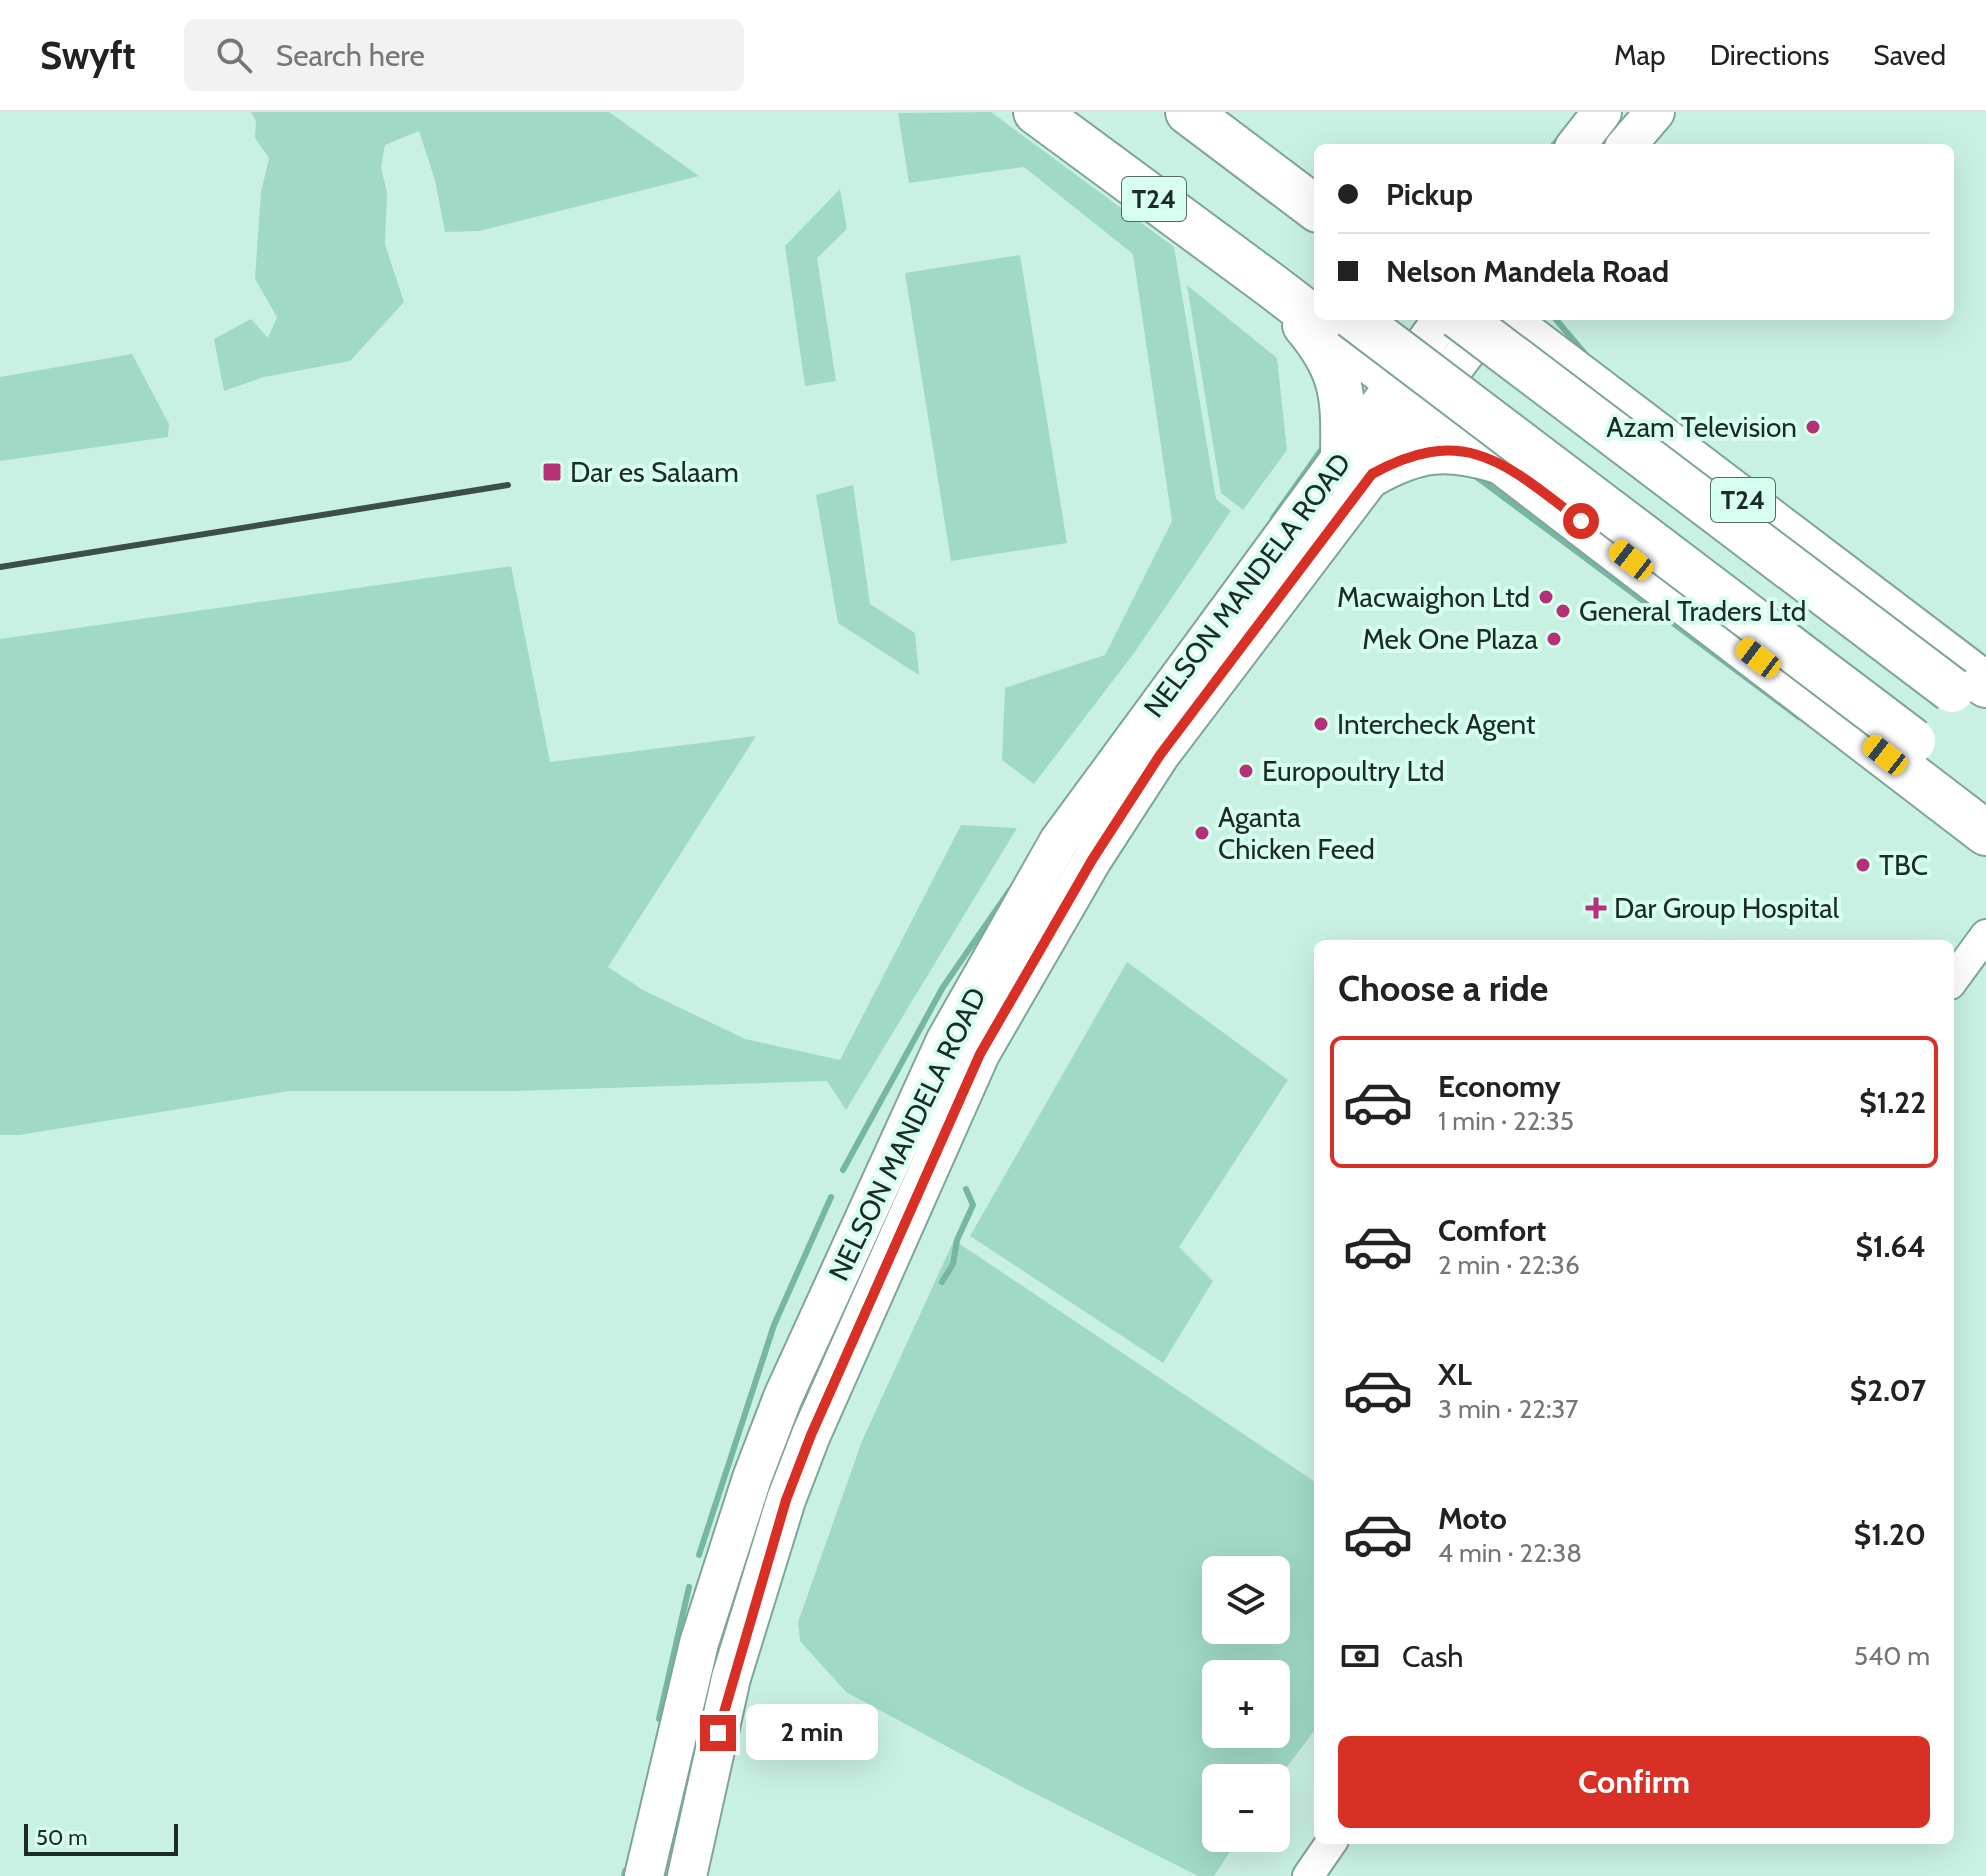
<!DOCTYPE html>
<meta charset="utf-8">
<style>
:root{--surface:#fff;--page:#f2f2f2;--text:#222;--muted:#767676;--line:#e0e0e0;--accent:#d93025}
body{margin:0;font-family:Cabin,sans-serif;background:var(--page);color:var(--text);height:100vh;display:flex;flex-direction:column;font-size:30px;white-space:nowrap}
*{box-sizing:border-box;margin:0}
p{font-size:26px;color:var(--muted)}
.icon{flex:none;width:44px;height:44px;fill:none;stroke:currentColor;stroke-width:2;stroke-linecap:round;stroke-linejoin:round}
.map{position:relative;flex:1;overflow:hidden}
.drawer{position:absolute;left:1314px;top:828px;width:640px;height:904px;display:flex;flex-direction:column;background:var(--surface);border-radius:12px;box-shadow:0 8px 32px #0002}
.drawer>*{flex:none}
.guide{position:absolute;left:1314px;top:32px;width:640px;height:176px;border-radius:12px;box-shadow:0 8px 32px #0002;display:grid;align-content:center;height:176px;padding:0 24px;background:var(--surface)}
.tools{position:absolute;left:1202px;top:1444px;display:grid;gap:16px}
.tools a{display:grid;place-items:center;width:88px;height:88px;border-radius:12px;background:var(--surface);box-shadow:0 8px 32px #0002;font-size:40px}
.scale{position:absolute;left:24px;bottom:20px;width:154px;box-sizing:border-box;padding-left:8px;border:4px solid #1c2b26;border-top:0;font-size:22px;line-height:28px;white-space:nowrap;color:#1c2b26;-webkit-text-stroke:6px #d6fff0;paint-order:stroke}
.end{position:absolute;width:36px;height:36px;margin:-18px;border:10px solid #d93025;background:#fff;box-shadow:0 0 0 4px #fff}
.from{border-radius:50%}
.bubble{position:absolute;height:56px;border-radius:12px;background:var(--surface);box-shadow:0 8px 32px #0002;font-size:26px;font-weight:700;line-height:56px;text-align:center}
.car{position:absolute;width:24px;height:48px;margin:-24px -12px;border-radius:10px;box-shadow:0 0 6px 2px #0007;background:linear-gradient(#f5c518 24%,#345 0 40%,#f5c518 0 76%,#345 0 86%,#f5c518 0)}
.guide b{display:flex;align-items:center;gap:28px;height:76px;font-size:30px}
.guide b+b{border-top:2px solid var(--line)}
.guide i{width:20px;height:20px;background:var(--text)}
ul{padding:0;list-style:none}
li{display:flex;align-items:center;gap:24px;height:132px;margin:0 16px 12px;padding:0 8px;border:4px solid transparent;border-radius:12px}
li div{flex:1}
li b{display:block;font-size:30px}
li em{font-style:normal;font-weight:700}
li.active{border-color:var(--accent)}
li>.icon{width:72px;height:72px;stroke-width:1.5}
h2{padding:0 24px;font-size:36px;line-height:96px}
.pay{display:flex;align-items:center;gap:20px;height:88px;padding:0 24px;font-size:30px}
.pay p{margin-inline-start:auto}
.button{display:flex;gap:16px;margin-top:auto;padding:16px 24px}
.button a{flex:1;height:92px;border-radius:12px;background:var(--accent);color:#fff;font-size:32px;font-weight:700;line-height:92px;text-align:center}
header{display:flex;align-items:center;gap:48px;box-sizing:border-box;height:112px;padding:0 40px;background:var(--surface);border-bottom:2px solid var(--line)}
header strong{font-size:38px}
nav{display:flex;gap:44px;margin-inline-start:auto;font-size:28px}
.search{width:560px;height:72px;background:var(--page);display:flex;align-items:center;gap:20px;box-sizing:border-box;padding:0 28px;border-radius:12px;color:var(--muted);font-size:30px}
.map>svg:first-child{display:block}
.green{fill:#a0dac7;fill-rule:evenodd}
.lines{fill:none;stroke-linecap:round;stroke-linejoin:round}
.stream{stroke:#77b7a2;stroke-width:6}
.minor-casing{stroke:#7fa598;stroke-width:34}
.major-casing{stroke:#7fa598;stroke-width:42}
.highway-casing{stroke:#7fa598;stroke-width:48}
.minor{stroke:#fff;stroke-width:30}
.major{stroke:#fff;stroke-width:38}
.highway{stroke:#fff;stroke-width:44}
.rail{stroke:#3b4e47;stroke-width:6}
.highway-bridge-casing{stroke:#7fa598;stroke-width:48;stroke-linecap:butt}
.highway-bridge{stroke:#fff;stroke-width:44}
.route{stroke:#d93025;stroke-width:10}
.poi-dot{fill:#b43077;stroke:#d6fff0;stroke-width:3}
.labels{text-anchor:middle;stroke-width:8;stroke-linejoin:round;paint-order:stroke}
.shield{fill:#d6fff0;stroke:#546b63;stroke-width:2}
.shield-label{font-size:26px;font-weight:bold;fill:#1c2b26}
.poi-label{font-size:28px;fill:#1c2b26;stroke:#d6fff0;text-anchor:start}
.street-label{font-size:28px;fill:#1c2b26;stroke:#d6fff0}
</style>
<header>
<strong>Swyft</strong>
<div class="search"><svg class="icon" aria-label="search" viewBox="0 0 24 24"><circle cx="10" cy="10" r="6"/><path d="M15 15l6 6"/></svg>Search here</div>
<nav><a>Map</a><a>Directions</a><a>Saved</a></nav>
</header>
<div class="map">
<svg width="1986" height="1764" viewBox="0 0 1986 1764">
<rect width="100%" height="100%" fill="#c9f1e3"/>
<!-- green -->
<g class="green">
<polygon points="251,0 609,0 699,64 479,119 445,120 435,68 419,19 385,33 381,55 387,81 385,132 404,190 350,249 264,265 224,279 214,227 251,207 268,226 277,205 255,167 261,80 269,46 255,26 256,9"/>
<polygon points="991,0 1174,135 1216,387 1231,399 1134,541 1034,672 1002,648 1005,576 1105,543 1172,409 1133,142 1024,55 909,71 898,1"/>
<polygon points="840,77 847,117 817,146 836,269 805,274 785,134"/>
<polygon points="1020,143 1067,431 951,449 905,161"/>
<polygon points="1187,173 1277,246 1287,338 1243,398 1221,381"/>
<polygon points="132,242 169,312 168,325 0,349 0,265"/>
<polygon points="853,373 870,492 915,521 919,563 838,511 816,383"/>
<polygon points="511,454 550,650 756,624 608,855 643,878 745,927 840,948 961,713 1017,716 846,998 827,969 515,979 289,979 19,1023 0,1023 0,527"/>
<polygon points="1127,850 1288,968 1179,1135 1213,1169 1163,1251 970,1124"/>
<path d="M 954,1128 L 1318,1372 L 1318,1614 L 1276,1669 L 1276,1666 L 1216,1666 L 1216,1726 L 1239,1726 L 1214,1764 L 1198,1764 L 1020,1674 L 846,1580 L 800,1529 L 798,1510 L 862,1329 ZM 1216,1458 L 1276,1458 L 1276,1518 L 1216,1518 ZM 1216,1562 L 1276,1562 L 1276,1622 L 1216,1622 Z"/>
</g>
<g class="lines">
<!-- stream -->
<g class="stream">
<polyline points="1551,36 1561,24"/>
<polyline points="1553,204 1586,243"/>
<polyline points="1474,363 1799,605"/>
<polyline points="1273,406 1324,334"/>
<polyline points="843,1058 943,875 1010,778"/>
<polyline points="942,1170 953,1152 957,1128 973,1093 966,1077"/>
<polyline points="699,1443 774,1213 831,1085"/>
<polyline points="659,1607 689,1475"/>
<polyline points="624,1764 625,1759"/>
</g>
<!-- minor casing -->
<g class="minor-casing">
<g id="minor">
<polyline points="1950,872 1986,823"/>
<polyline points="1308,1764 1333,1728"/>
</g>
</g>
<!-- major casing -->
<g class="major-casing">
<g id="major">
<polyline points="1574,36 1602,0"/>
<polyline points="1624,36 1655,0"/>
<polyline points="644,1764 699,1531 752,1366 783,1285 946,928 1059,729 1445,204"/>
<polyline points="687,1764 731,1566 786,1388 811,1323 980,942 1092,748 1160,643 1493,204"/>
</g>
</g>
<!-- highway casing -->
<g class="highway-casing">
<g id="highway">
<polyline points="1036,0 1272,174 1986,721"/>
<polyline points="1188,0 1318,98"/>
<polyline points="1500,204 1986,573"/>
<path d="M 1305,213 C 1344,259 1344,286 1343,344"/>
<path d="M 1372,362 C 1417,337 1445,333 1495,348"/>
</g>
</g>
<!-- minor -->
<use href="#minor" class="minor"/>
<!-- major -->
<use href="#major" class="major"/>
<!-- highway -->
<use href="#highway" class="highway"/>
<!-- rail -->
<polyline class="rail" points="0,455 508,373"/>
<!-- highway-bridge casing -->
<g class="highway-bridge-casing">
<g id="highway-bridge">
<polyline points="1352,204 1913,629"/>
<polyline points="1458,204 1952,578"/>
</g>
</g>
<!-- highway-bridge -->
<use href="#highway-bridge" class="highway-bridge"/>
</g>
<g class="lines">
<!-- route -->
<path class="route" d="M 718,1621 L 786,1388 L 811,1323 L 980,942 L 1092,748 L 1160,643 L 1372,362 C 1466,310 1507,353 1581,409"/>
</g>
<!-- markers -->
<g class="poi-dot">
<circle cx="1813" cy="315" r="8"/>
<rect x="542" y="350" width="20" height="20" rx="4"/>
<circle cx="1546" cy="485" r="8"/>
<circle cx="1563" cy="499" r="8"/>
<circle cx="1554" cy="527" r="8"/>
<circle cx="1321" cy="612" r="8"/>
<circle cx="1246" cy="659" r="8"/>
<circle cx="1202" cy="721" r="8"/>
<circle cx="1863" cy="753" r="8"/>
<path d="M1592 784h8v8h8v8h-8v8h-8v-8h-8v-8h8z"/>
</g>
<g class="labels">
<!-- shield labels -->
<g class="shield">
<rect x="1122" y="65" width="64" height="44" rx="6"/>
<rect x="1711" y="366" width="64" height="44" rx="6"/>
</g>
<g class="shield-label">
<text x="1154" y="96">T24</text>
<text x="1743" y="397">T24</text>
</g>
<!-- poi labels -->
<g class="poi-label">
<text x="1797" y="325" text-anchor="end">Azam Television</text>
<text x="570" y="370">Dar es Salaam</text>
<text x="1530" y="495" text-anchor="end">Macwaighon Ltd</text>
<text x="1579" y="509">General Traders Ltd</text>
<text x="1538" y="537" text-anchor="end">Mek One Plaza</text>
<text x="1337" y="622">Intercheck Agent</text>
<text x="1262" y="669">Europoultry Ltd</text>
<text x="1218" y="715">Aganta<tspan x="1218" dy="32">Chicken Feed</tspan></text>
<text x="1879" y="763">TBC</text>
<text x="1614" y="806">Dar Group Hospital</text>
</g>
<!-- street labels -->
<g class="street-label">
<text transform="translate(1247 473) rotate(-53)" y="10">NELSON MANDELA ROAD</text>
<text transform="translate(907 1022) rotate(-64)" y="10">NELSON MANDELA ROAD</text>
</g>
</g>
</svg>
<div class="tools">
<a><svg class="icon" aria-label="layers" viewBox="0 0 24 24"><path d="M12 4l9 5-9 5-9-5zM3 14l9 5 9-5"/></svg></a>
<a>+</a>
<a>−</a>
</div>
<div class="scale">50 m</div>
<i class="end from" style="left:1581px;top:409px"></i>
<i class="end" style="left:718px;top:1621px"></i>
<div class="bubble" style="left:746px;top:1592px;width:132px">2 min</div>
<i class="car" style="left:1631px;top:448px;rotate:308deg"></i>
<i class="car" style="left:1758px;top:546px;rotate:307deg"></i>
<i class="car" style="left:1885px;top:643px;rotate:308deg"></i>
<div class="guide">
<b><i class="from"></i>Pickup</b>
<b><i></i>Nelson Mandela Road</b>
</div>
<section class="drawer">
<h2>Choose a ride</h2>
<ul>
<li class="active"><svg class="icon" aria-label="car" viewBox="0 0 24 24"><path d="M5 17H2v-5l4-1 3-4h7l3 4 3 1v5h-3M9 17h6M6 11h13"/><circle cx="7" cy="17" r="2"/><circle cx="17" cy="17" r="2"/></svg><div><b>Economy</b><p>1 min · 22:35</p></div><em>$1.22</em></li>
<li><svg class="icon" aria-label="car" viewBox="0 0 24 24"><path d="M5 17H2v-5l4-1 3-4h7l3 4 3 1v5h-3M9 17h6M6 11h13"/><circle cx="7" cy="17" r="2"/><circle cx="17" cy="17" r="2"/></svg><div><b>Comfort</b><p>2 min · 22:36</p></div><em>$1.64</em></li>
<li><svg class="icon" aria-label="car" viewBox="0 0 24 24"><path d="M5 17H2v-5l4-1 3-4h7l3 4 3 1v5h-3M9 17h6M6 11h13"/><circle cx="7" cy="17" r="2"/><circle cx="17" cy="17" r="2"/></svg><div><b>XL</b><p>3 min · 22:37</p></div><em>$2.07</em></li>
<li><svg class="icon" aria-label="car" viewBox="0 0 24 24"><path d="M5 17H2v-5l4-1 3-4h7l3 4 3 1v5h-3M9 17h6M6 11h13"/><circle cx="7" cy="17" r="2"/><circle cx="17" cy="17" r="2"/></svg><div><b>Moto</b><p>4 min · 22:38</p></div><em>$1.20</em></li>
</ul>
<div class="pay"><svg class="icon" aria-label="cash" viewBox="0 0 24 24"><path d="M3 7h18v10H3z"/><circle cx="12" cy="12" r="2"/></svg>Cash<p>540 m</p></div>
<div class="button"><a>Confirm</a></div>
</section>
</div>
